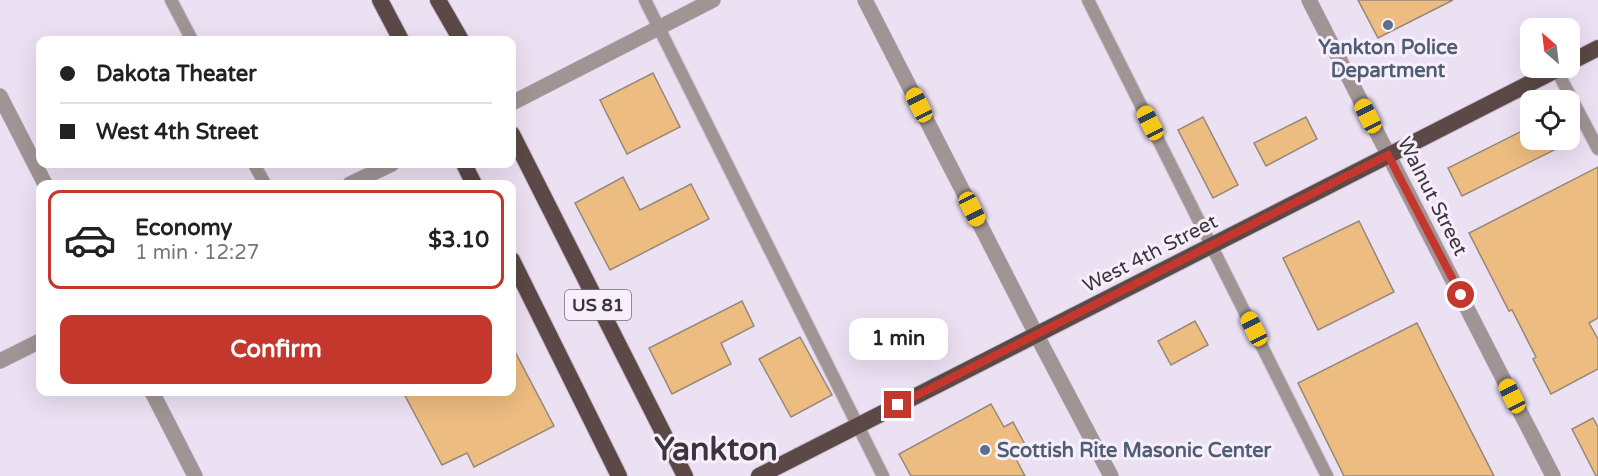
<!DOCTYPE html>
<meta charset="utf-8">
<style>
:root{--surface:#fff;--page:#f6f6f6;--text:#222;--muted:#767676;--line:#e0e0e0;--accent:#c4372c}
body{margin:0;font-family:"Varela Round",sans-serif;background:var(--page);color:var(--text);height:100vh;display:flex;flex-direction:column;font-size:22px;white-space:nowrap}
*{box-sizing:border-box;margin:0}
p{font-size:20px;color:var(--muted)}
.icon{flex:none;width:33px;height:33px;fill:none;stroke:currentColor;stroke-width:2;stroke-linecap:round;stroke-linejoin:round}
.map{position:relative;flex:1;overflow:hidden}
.panel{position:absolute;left:36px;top:180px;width:480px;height:216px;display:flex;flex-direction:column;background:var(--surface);border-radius:12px;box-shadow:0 6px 24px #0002}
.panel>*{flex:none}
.guide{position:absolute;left:36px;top:36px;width:480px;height:132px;border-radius:12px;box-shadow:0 6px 24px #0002;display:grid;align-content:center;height:132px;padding:0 24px;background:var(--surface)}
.needle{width:39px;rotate:332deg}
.fabs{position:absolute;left:1520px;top:18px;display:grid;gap:12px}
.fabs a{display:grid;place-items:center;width:60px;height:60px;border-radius:12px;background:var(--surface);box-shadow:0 6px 24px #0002;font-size:30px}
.end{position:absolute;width:27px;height:27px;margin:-14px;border:8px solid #c4372c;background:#fff;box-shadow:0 0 0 3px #fff}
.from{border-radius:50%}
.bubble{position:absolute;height:42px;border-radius:12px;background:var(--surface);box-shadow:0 6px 24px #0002;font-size:20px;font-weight:700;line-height:42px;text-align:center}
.car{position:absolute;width:18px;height:36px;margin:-18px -9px;border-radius:8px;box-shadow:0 0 4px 2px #0007;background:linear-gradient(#f5c518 24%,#345 0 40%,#f5c518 0 76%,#345 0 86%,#f5c518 0)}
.guide b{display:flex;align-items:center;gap:21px;height:57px;font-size:22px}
.guide b+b{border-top:2px solid var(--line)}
.guide i{width:15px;height:15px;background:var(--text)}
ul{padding:10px 0 0;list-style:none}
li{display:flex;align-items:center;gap:18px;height:99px;margin:0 12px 9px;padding:0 12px;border:3px solid transparent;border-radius:12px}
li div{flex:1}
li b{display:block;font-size:22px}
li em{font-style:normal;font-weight:700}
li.current{border-color:var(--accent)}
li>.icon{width:54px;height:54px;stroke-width:1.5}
.button{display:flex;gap:12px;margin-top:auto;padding:12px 24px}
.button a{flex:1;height:69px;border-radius:12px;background:var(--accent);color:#fff;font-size:24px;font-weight:700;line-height:69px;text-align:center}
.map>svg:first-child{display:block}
.building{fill:#edbc80;stroke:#958879;stroke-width:1.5}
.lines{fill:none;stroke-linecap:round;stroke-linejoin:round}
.service-casing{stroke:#c8bfce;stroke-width:14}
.minor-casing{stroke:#c8bfce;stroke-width:16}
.tertiary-casing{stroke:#c8bfce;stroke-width:16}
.trunk-casing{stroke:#c8bfce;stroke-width:18}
.service{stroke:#a09594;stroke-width:12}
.minor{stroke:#a09594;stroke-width:15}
.tertiary{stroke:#a09594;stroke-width:15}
.trunk{stroke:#5b4847;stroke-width:16}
.route{stroke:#c4372c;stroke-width:8}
.service-dot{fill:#5c6f8a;stroke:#f8effd;stroke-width:2}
.labels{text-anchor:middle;stroke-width:6;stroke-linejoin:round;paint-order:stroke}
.shield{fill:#f8effd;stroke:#736d76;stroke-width:1.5}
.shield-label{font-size:18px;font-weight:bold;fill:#3a353c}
.service-label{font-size:20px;font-weight:bold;fill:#4e5e75;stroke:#f8effd}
.street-label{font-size:20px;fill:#3a353c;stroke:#f8effd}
.town-label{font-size:32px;font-weight:bold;fill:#3a353c;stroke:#f8effd}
</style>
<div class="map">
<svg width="1598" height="476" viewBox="0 0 1598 476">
<rect width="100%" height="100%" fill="#ece1f3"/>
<!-- building -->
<g class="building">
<polygon points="1358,0 1453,0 1378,38"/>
<polygon points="653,73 680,127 627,154 600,100"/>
<polygon points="1203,117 1238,185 1213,198 1178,130"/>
<polygon points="1306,117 1317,139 1266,166 1254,143"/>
<polygon points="1530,127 1530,140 1574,140 1462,196 1448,168"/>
<polygon points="1598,167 1598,318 1589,323 1598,339 1598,369 1551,394 1533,359 1536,357 1512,310 1509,311 1469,233"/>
<polygon points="623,177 640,210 691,184 709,219 610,270 575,203"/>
<polygon points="1359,221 1394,292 1318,330 1283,258"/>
<polygon points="742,301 754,326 721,343 731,364 672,394 649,348"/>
<polygon points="1195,321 1208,345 1171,365 1158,341"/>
<polygon points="1417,323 1439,368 1494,476 1344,476 1298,383"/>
<polygon points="800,337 832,395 791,417 759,359"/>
<polygon points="512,346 554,426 474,467 467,453 442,465 403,392 512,392"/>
<polygon points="991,404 1004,427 1013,422 1029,452 1016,459 1025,476 911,476 899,454"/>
<polygon points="1593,418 1598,427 1598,476 1596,476 1572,429"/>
</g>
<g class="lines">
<!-- service casing -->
<g class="service-casing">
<g id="service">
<polyline points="171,0 192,40"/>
<polyline points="645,0 883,476"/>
<polyline points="1088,0 1327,476"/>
<polyline points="1556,69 1598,149"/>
<polyline points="254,164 265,184"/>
</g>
</g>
<!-- minor casing -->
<g class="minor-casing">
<g id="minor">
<polyline points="865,0 1036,334 1111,476"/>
<polyline points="0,96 45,184"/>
<polyline points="512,103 713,0"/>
<polyline points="350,184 392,164"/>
<polyline points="0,361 40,341"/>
<polyline points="152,392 195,476"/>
</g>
</g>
<!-- tertiary casing -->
<g class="tertiary-casing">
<polyline id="tertiary" points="1309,0 1553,476"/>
</g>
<!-- trunk casing -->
<g class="trunk-casing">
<g id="trunk">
<polyline points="380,0 401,40"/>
<polyline points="438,0 461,40"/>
<polyline points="1569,63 1598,48"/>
<polyline points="512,134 685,476"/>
<polyline points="464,164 474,184"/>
<polyline points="512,260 619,476"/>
<polyline points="759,476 1560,68"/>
</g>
</g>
<!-- service -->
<use href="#service" class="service"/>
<!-- minor -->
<use href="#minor" class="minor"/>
<!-- tertiary -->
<use href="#tertiary" class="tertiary"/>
<!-- trunk -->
<use href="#trunk" class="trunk"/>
</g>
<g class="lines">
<!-- route -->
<polyline class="route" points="898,405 1388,155 1461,295"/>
</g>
<!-- markers -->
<g class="service-dot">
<circle cx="1388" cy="25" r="6"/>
<circle cx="985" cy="450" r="6"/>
</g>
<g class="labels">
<!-- shield labels -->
<rect class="shield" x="565" y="290" width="66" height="30" rx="4.5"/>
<g class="shield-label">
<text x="598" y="311">US 81</text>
</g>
<!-- service labels -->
<g class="service-label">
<text x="1388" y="54">Yankton Police<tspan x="1388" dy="23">Department</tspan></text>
<text x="997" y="457" text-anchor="start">Scottish Rite Masonic Center</text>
</g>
<!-- street labels -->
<g class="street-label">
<text transform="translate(1433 196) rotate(63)" y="7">Walnut Street</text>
<text transform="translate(1150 253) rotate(-27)" y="7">West 4th Street</text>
</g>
<!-- town labels -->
<g class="town-label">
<text x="716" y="460">Yankton</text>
</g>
</g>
</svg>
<div class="fabs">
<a><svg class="needle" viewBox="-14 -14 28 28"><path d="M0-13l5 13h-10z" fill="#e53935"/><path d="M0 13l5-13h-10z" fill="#767676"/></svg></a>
<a><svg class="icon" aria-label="locate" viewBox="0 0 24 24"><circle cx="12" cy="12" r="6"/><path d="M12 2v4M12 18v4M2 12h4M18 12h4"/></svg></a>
</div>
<i class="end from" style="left:1461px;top:295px"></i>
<i class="end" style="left:898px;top:405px"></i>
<div class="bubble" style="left:849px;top:318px;width:99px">1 min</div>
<i class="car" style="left:919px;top:105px;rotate:333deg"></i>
<i class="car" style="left:1368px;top:116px;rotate:333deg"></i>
<i class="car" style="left:1150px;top:123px;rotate:333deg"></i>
<i class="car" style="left:972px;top:209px;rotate:153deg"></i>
<i class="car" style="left:1254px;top:329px;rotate:333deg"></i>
<i class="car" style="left:1512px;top:396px;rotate:333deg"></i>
<div class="guide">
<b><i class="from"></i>Dakota Theater</b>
<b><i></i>West 4th Street</b>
</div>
<section class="panel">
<ul>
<li class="current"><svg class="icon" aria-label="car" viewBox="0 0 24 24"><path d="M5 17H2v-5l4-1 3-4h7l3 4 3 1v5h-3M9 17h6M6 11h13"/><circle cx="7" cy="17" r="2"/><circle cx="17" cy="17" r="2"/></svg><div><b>Economy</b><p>1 min · 12:27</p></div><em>$3.10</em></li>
</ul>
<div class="button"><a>Confirm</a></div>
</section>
</div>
